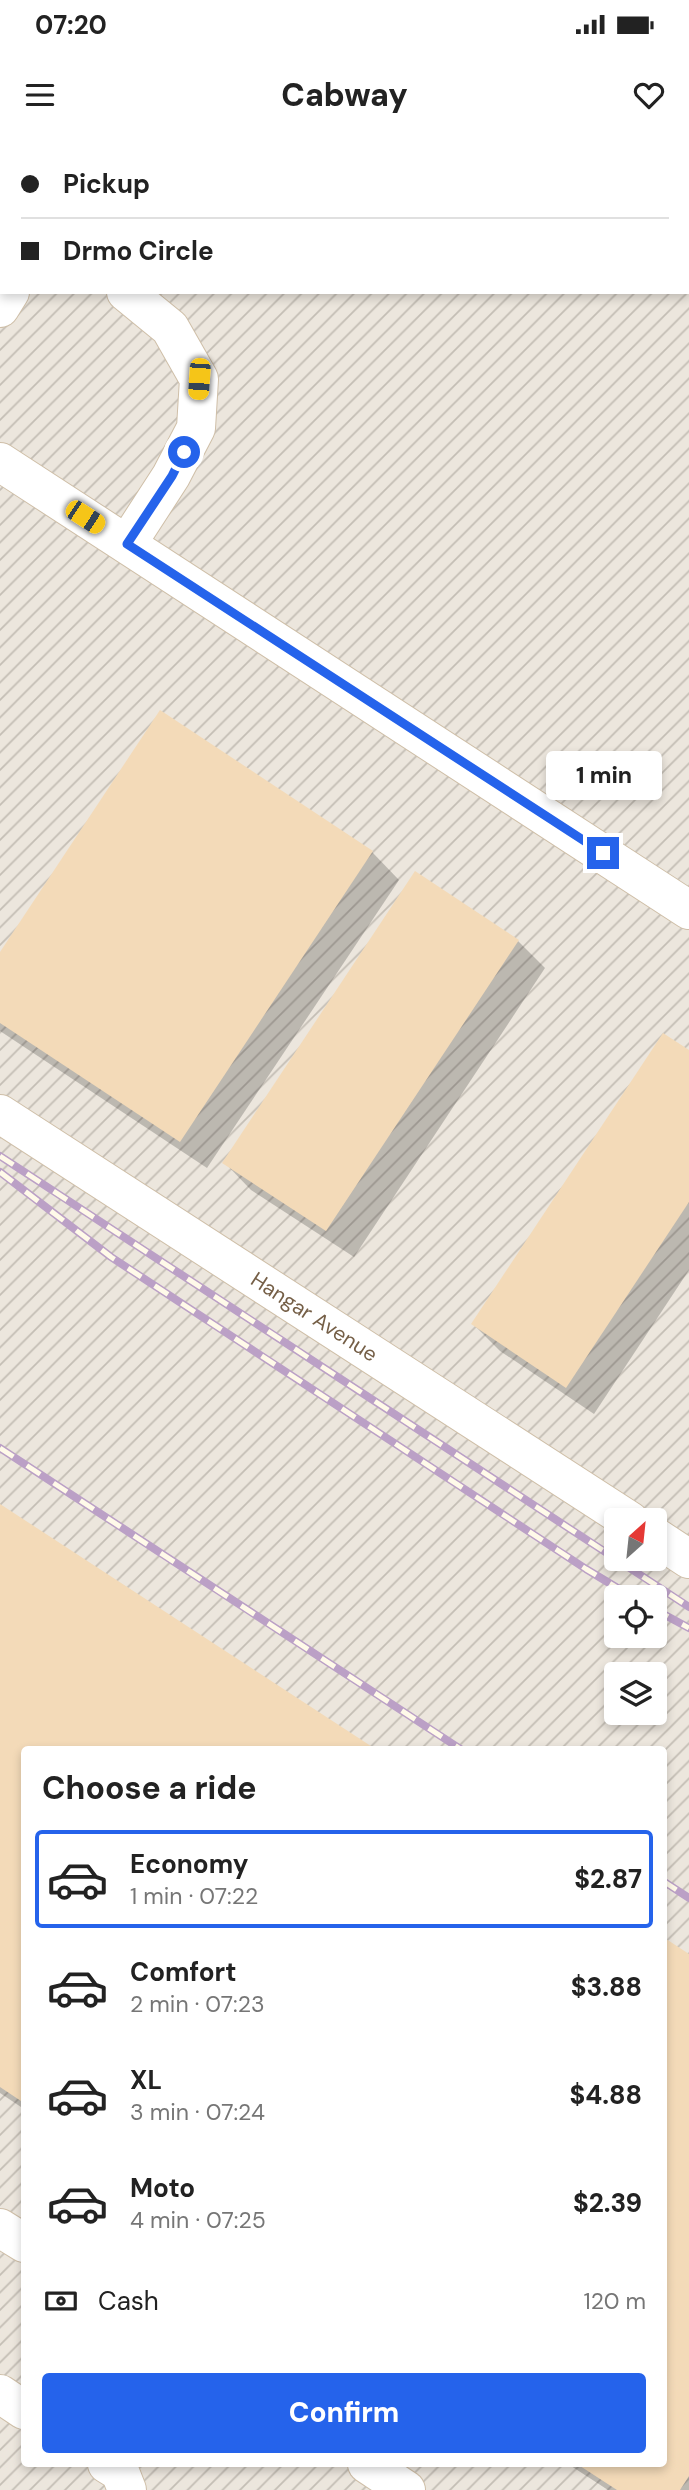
<!DOCTYPE html>
<meta charset="utf-8">
<style>
:root{--surface:#fff;--page:#f2f2f2;--text:#222;--muted:#767676;--line:#e0e0e0;--accent:#2563eb}
body{margin:0;font-family:"DM Sans",sans-serif;background:var(--page);color:var(--text);height:100vh;display:flex;flex-direction:column;font-size:26px;white-space:nowrap}
*{box-sizing:border-box;margin:0}
p{font-size:23px;color:var(--muted)}
.icon{flex:none;width:38px;height:38px;fill:none;stroke:currentColor;stroke-width:2;stroke-linecap:round;stroke-linejoin:round}
.map{position:relative;flex:1;overflow:hidden}
.panel{position:absolute;left:21px;top:1606px;width:646px;height:721px;display:flex;flex-direction:column;background:var(--surface);border-radius:7px;box-shadow:0 4px 10px #0003}
.panel>*{flex:none}
.banner{position:absolute;left:0px;top:0px;width:690px;height:154px;box-shadow:0 4px 10px #0003;display:grid;align-content:center;height:154px;padding:0 21px;background:var(--surface)}
.needle{width:46px;rotate:27deg}
.fabs{position:absolute;left:604px;top:1368px;display:grid;gap:14px}
.fabs a{display:grid;place-items:center;width:63px;height:63px;border-radius:7px;background:var(--surface);box-shadow:0 4px 10px #0003;font-size:35px}
.end{position:absolute;width:32px;height:32px;margin:-16px;border:9px solid #2563eb;background:#fff;box-shadow:0 0 0 4px #fff}
.from{border-radius:50%}
.bubble{position:absolute;height:49px;border-radius:7px;background:var(--surface);box-shadow:0 4px 10px #0003;font-size:23px;font-weight:800;line-height:49px;text-align:center}
.car{position:absolute;width:21px;height:42px;margin:-21px -10px;border-radius:9px;box-shadow:0 0 5px 2px #0007;background:linear-gradient(#f5c518 24%,#345 0 40%,#f5c518 0 76%,#345 0 86%,#f5c518 0)}
.banner b{display:flex;align-items:center;gap:24px;height:66px;font-size:26px}
.banner b+b{border-top:2px solid var(--line)}
.banner i{width:18px;height:18px;background:var(--text)}
ul{padding:0;list-style:none}
li{display:flex;align-items:center;gap:21px;height:98px;margin:0 14px 10px;padding:0 7px;border:4px solid transparent;border-radius:7px}
li div{flex:1}
li b{display:block;font-size:26px}
li em{font-style:normal;font-weight:800}
li.selected{border-color:var(--accent)}
li>.icon{width:63px;height:63px;stroke-width:1.5}
h2{padding:0 21px;font-size:32px;line-height:84px}
.pay{display:flex;align-items:center;gap:18px;height:77px;padding:0 21px;font-size:26px}
.pay p{margin-inline-start:auto}
.cta{display:flex;gap:14px;margin-top:auto;padding:14px 21px}
.cta a{flex:1;height:80px;border-radius:7px;background:var(--accent);color:#fff;font-size:28px;font-weight:800;line-height:80px;text-align:center}
.status{display:flex;justify-content:space-between;align-items:center;height:49px;padding:0 35px;background:var(--surface);direction:ltr}
.status svg{height:19px;fill:currentColor}
header{display:flex;justify-content:space-between;align-items:center;height:91px;padding:0 21px;background:var(--surface);font-size:32px;font-weight:800}
.map>svg:first-child{display:block}
.industrial{fill:url(#industrial-furrows);fill-rule:evenodd}
.shadow{fill:#0003}
.building{fill:#f3dab8}
.lines{fill:none;stroke-linecap:round;stroke-linejoin:round}
.minor-casing{stroke:#cfbfa8;stroke-width:40}
.minor{stroke:#fff;stroke-width:38}
.rail-casing{stroke:#bba0c6;stroke-width:8}
.rail{stroke:#fffae9;stroke-width:5;stroke-dasharray:16;stroke-linecap:butt}
.route{stroke:#2563eb;stroke-width:9}
.labels{text-anchor:middle;stroke-width:5;stroke-linejoin:round;paint-order:stroke}
.street-label{font-size:21px;fill:#755f47;stroke:#fffae9}
</style>
<div class="status"><b>07:20</b><svg viewBox="0 0 49 12"><path d="M0 12V9h3v3zM5 12V6h3v6zM10 12V3h3v9zM15 12V0h3v12zM26 1h20v11H26zM47 4h2v5h-2z"/></svg></div>
<header><svg class="icon" aria-label="menu" viewBox="0 0 24 24"><path d="M4 6h16M4 12h16M4 18h16"/></svg>Cabway<svg class="icon" aria-label="heart" viewBox="0 0 24 24"><path d="M12 20l-8-8c-3-5 5-10 8-4 3-6 11-1 8 4z"/></svg></header>
<div class="map">
<svg width="689" height="2350" viewBox="0 0 689 2350">
<defs>
<pattern id="industrial-furrows" width="10" height="10" patternUnits="userSpaceOnUse" patternTransform="scale(1.75)"><rect width="10" height="10" fill="#ece6dd"/><path d="M-1 1l2-2M0 10L10 0M9 11l2-2" fill="none" stroke="#c4beb5"/></pattern>
</defs>
<rect width="100%" height="100%" fill="#fdf7e2"/>
<!-- industrial -->
<path class="industrial" d="M 0,0 L 689,0 L 689,2350 L 0,2350 ZM 2,2 L 688,2 L 688,152 L 2,152 ZM 616,1381 L 654,1381 L 654,1419 L 616,1419 ZM 616,1458 L 654,1458 L 654,1496 L 616,1496 ZM 616,1535 L 654,1535 L 654,1573 L 616,1573 ZM 24,1610 L 663,1610 L 663,2324 L 24,2324 Z"/>
<!-- shadow -->
<g class="shadow">
<polygon points="372,712 399,740 207,1028 0,891 0,815"/>
<polygon points="518,801 545,828 354,1117 251,1050 224,1022"/>
<polygon points="689,912 689,1130 594,1274 500,1211 473,1184"/>
<polygon points="0,1366 374,1610 24,1610 24,1969 0,1953"/>
<polygon points="689,1816 689,2350 608,2350 568,2324 663,2324"/>
</g>
<!-- building -->
<g class="building">
<polygon points="160,570 373,711 180,1002 0,883 0,812"/>
<polygon points="415,731 519,800 326,1091 222,1023"/>
<polygon points="663,893 689,910 689,1062 566,1248 471,1184"/>
<polygon points="0,1364 377,1610 24,1610 24,1963 0,1947"/>
<polygon points="663,1797 689,1814 689,2336 680,2350 617,2350 577,2324 663,2324"/>
</g>
<g class="lines">
<!-- minor casing -->
<g class="minor-casing">
<g id="minor">
<polyline points="0,58 2,59"/>
<polyline points="126,152 170,188 199,239 196,288 171,336 127,404"/>
<polyline points="0,168 10,152"/>
<polyline points="0,322 689,770"/>
<path id="s1" d="M 0,974 L 630,1381"/>
<polyline points="654,1396 689,1419"/>
<polyline points="0,2088 24,2103"/>
<polyline points="0,2254 24,2270"/>
<polyline points="107,2324 120,2332 127,2350"/>
<polyline points="367,2324 406,2350"/>
</g>
</g>
<!-- minor -->
<use href="#minor" class="minor"/>
<!-- rail casing -->
<g class="rail-casing">
<g id="rail">
<polyline points="0,1016 616,1419"/>
<polyline points="0,1032 111,1117 586,1429 634,1458"/>
<polyline points="0,1308 462,1610"/>
<polyline points="616,1419 689,1467"/>
<polyline points="654,1469 689,1488"/>
<polyline points="663,1741 689,1758"/>
</g>
</g>
<!-- rail -->
<use href="#rail" class="rail"/>
</g>
<g class="lines">
<!-- route -->
<polyline class="route" points="184,312 172,336 127,404 603,713"/>
</g>
<g class="labels">
<!-- street labels -->
<g class="street-label">
<text dy="7" stroke="none"><textPath href="#s1" startOffset="374">Hangar Avenue</textPath></text>
</g>
</g>
</svg>
<div class="fabs">
<a><svg class="needle" viewBox="-14 -14 28 28"><path d="M0-13l5 13h-10z" fill="#e53935"/><path d="M0 13l5-13h-10z" fill="#767676"/></svg></a>
<a><svg class="icon" aria-label="locate" viewBox="0 0 24 24"><circle cx="12" cy="12" r="6"/><path d="M12 2v4M12 18v4M2 12h4M18 12h4"/></svg></a>
<a><svg class="icon" aria-label="layers" viewBox="0 0 24 24"><path d="M12 4l9 5-9 5-9-5zM3 14l9 5 9-5"/></svg></a>
</div>
<i class="end from" style="left:184px;top:312px"></i>
<i class="end" style="left:603px;top:713px"></i>
<div class="bubble" style="left:546px;top:611px;width:116px">1 min</div>
<i class="car" style="left:199px;top:239px;rotate:184deg"></i>
<i class="car" style="left:85px;top:377px;rotate:123deg"></i>
<div class="banner">
<b><i class="from"></i>Pickup</b>
<b><i></i>Drmo Circle</b>
</div>
<section class="panel">
<h2>Choose a ride</h2>
<ul>
<li class="selected"><svg class="icon" aria-label="car" viewBox="0 0 24 24"><path d="M5 17H2v-5l4-1 3-4h7l3 4 3 1v5h-3M9 17h6M6 11h13"/><circle cx="7" cy="17" r="2"/><circle cx="17" cy="17" r="2"/></svg><div><b>Economy</b><p>1 min · 07:22</p></div><em>$2.87</em></li>
<li><svg class="icon" aria-label="car" viewBox="0 0 24 24"><path d="M5 17H2v-5l4-1 3-4h7l3 4 3 1v5h-3M9 17h6M6 11h13"/><circle cx="7" cy="17" r="2"/><circle cx="17" cy="17" r="2"/></svg><div><b>Comfort</b><p>2 min · 07:23</p></div><em>$3.88</em></li>
<li><svg class="icon" aria-label="car" viewBox="0 0 24 24"><path d="M5 17H2v-5l4-1 3-4h7l3 4 3 1v5h-3M9 17h6M6 11h13"/><circle cx="7" cy="17" r="2"/><circle cx="17" cy="17" r="2"/></svg><div><b>XL</b><p>3 min · 07:24</p></div><em>$4.88</em></li>
<li><svg class="icon" aria-label="car" viewBox="0 0 24 24"><path d="M5 17H2v-5l4-1 3-4h7l3 4 3 1v5h-3M9 17h6M6 11h13"/><circle cx="7" cy="17" r="2"/><circle cx="17" cy="17" r="2"/></svg><div><b>Moto</b><p>4 min · 07:25</p></div><em>$2.39</em></li>
</ul>
<div class="pay"><svg class="icon" aria-label="cash" viewBox="0 0 24 24"><path d="M3 7h18v10H3z"/><circle cx="12" cy="12" r="2"/></svg>Cash<p>120 m</p></div>
<div class="cta"><a>Confirm</a></div>
</section>
</div>
